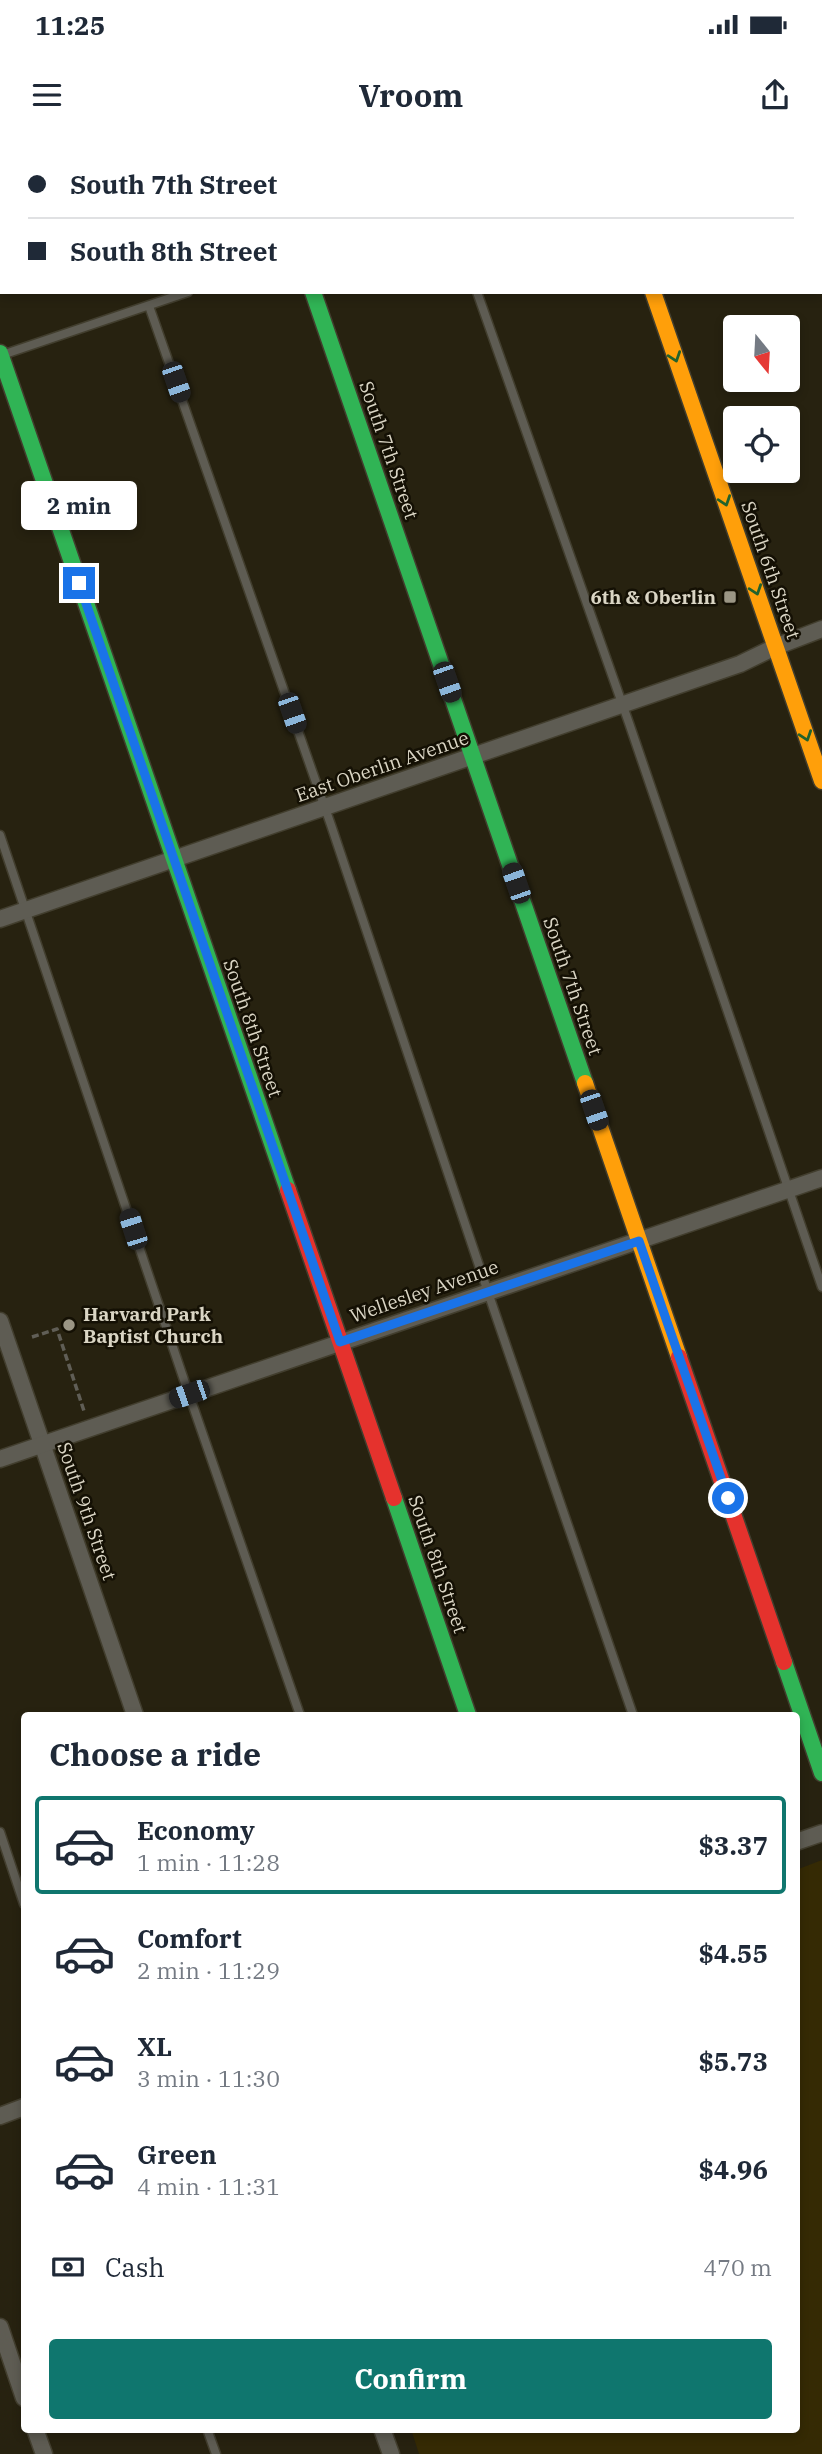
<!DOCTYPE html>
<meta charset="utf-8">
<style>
:root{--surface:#fff;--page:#f2f2f3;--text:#1f2937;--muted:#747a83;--line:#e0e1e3;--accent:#0f766e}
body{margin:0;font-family:"IBM Plex Serif",serif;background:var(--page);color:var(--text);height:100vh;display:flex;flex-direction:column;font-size:26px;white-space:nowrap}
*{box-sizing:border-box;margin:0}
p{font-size:23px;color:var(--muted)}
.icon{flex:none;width:38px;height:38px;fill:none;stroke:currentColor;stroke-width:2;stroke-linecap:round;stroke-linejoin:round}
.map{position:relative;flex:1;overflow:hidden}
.panel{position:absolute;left:21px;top:1572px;width:779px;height:721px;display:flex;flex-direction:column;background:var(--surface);border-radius:7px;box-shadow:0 4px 10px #0003}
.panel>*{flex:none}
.banner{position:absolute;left:0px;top:0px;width:822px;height:154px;box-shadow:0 4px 10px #0003;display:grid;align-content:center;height:154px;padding:0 28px;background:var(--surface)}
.needle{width:46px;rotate:162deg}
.buttons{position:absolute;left:723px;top:175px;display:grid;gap:14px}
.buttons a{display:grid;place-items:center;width:77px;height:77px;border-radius:7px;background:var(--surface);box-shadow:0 4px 10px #0003;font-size:35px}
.end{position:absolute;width:32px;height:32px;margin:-16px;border:9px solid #1a73e8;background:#fff;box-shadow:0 0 0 4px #fff}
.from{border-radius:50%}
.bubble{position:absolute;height:49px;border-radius:7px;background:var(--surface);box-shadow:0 4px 10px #0003;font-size:23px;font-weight:800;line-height:49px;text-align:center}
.car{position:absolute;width:21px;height:42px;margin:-21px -10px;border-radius:9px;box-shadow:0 0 5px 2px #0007;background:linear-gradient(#222 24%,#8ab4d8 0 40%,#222 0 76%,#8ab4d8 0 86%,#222 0)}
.banner b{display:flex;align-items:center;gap:24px;height:66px;font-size:26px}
.banner b+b{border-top:2px solid var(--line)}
.banner i{width:18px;height:18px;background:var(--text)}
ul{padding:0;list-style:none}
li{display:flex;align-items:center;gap:21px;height:98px;margin:0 14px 10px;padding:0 14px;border:4px solid transparent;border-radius:7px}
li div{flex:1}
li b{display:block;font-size:26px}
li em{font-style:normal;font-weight:800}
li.on{border-color:var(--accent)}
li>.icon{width:63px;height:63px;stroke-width:1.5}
h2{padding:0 28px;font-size:32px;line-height:84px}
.pay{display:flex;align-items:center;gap:18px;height:77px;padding:0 28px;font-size:26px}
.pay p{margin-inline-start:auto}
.action{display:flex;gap:14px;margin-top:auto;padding:14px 28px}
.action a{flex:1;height:80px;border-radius:7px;background:var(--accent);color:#fff;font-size:28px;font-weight:800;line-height:80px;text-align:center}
.status{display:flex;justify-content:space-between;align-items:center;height:49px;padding:0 35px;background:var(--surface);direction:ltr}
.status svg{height:19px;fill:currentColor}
header{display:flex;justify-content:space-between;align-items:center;height:91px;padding:0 28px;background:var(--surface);font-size:32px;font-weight:800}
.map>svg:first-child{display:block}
.built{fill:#352a04}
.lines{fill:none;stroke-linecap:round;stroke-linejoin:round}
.lane-casing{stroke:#423e2e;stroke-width:11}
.street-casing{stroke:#423e2e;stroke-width:19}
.fast-casing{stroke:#423e2e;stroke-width:19}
.slow-casing{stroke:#423e2e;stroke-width:19}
.jam-casing{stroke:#423e2e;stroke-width:19}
.path{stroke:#605e56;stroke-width:3.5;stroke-dasharray:7 3.5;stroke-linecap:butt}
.lane{stroke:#5e5c53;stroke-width:8}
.street{stroke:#5e5c53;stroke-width:16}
.fast{stroke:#30b455;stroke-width:16}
.slow{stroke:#ff9f0a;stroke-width:16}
.jam{stroke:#e5322d;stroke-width:16}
.oneway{stroke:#22622c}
.route{stroke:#1a73e8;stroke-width:9}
.poi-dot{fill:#9b9685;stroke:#141004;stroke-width:2.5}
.labels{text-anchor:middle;stroke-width:5;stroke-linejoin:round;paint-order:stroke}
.street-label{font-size:19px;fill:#dad5c4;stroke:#141004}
.poi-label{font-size:19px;font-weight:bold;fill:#dad5c4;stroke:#141004;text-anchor:end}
</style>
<div class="status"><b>11:25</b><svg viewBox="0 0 49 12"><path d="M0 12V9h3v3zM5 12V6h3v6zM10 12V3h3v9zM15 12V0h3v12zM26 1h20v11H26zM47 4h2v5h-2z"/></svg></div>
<header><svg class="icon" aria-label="menu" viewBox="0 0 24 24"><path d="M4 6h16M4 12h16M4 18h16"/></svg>Vroom<svg class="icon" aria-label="share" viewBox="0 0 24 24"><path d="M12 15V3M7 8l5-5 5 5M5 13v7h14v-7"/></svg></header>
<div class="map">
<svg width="822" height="2314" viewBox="0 0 822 2314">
<rect width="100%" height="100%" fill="#272210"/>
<!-- built -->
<polygon class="built" points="822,1720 822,2314 419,2314 411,2289 796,2289 796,1730"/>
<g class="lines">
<!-- lane casing -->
<g class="lane-casing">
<g id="lane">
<polyline points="793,0 794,2"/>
<polyline points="628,2 632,0"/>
<polyline points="821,82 822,85"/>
<polyline points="477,152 629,583 822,1147"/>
<polyline points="149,166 331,685 494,1170 633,1575"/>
<polyline points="2,215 188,152"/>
<polyline points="0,695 184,1240 300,1575"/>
<polyline points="0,1692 24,1764"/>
<polyline points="207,2289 216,2314"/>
</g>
</g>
<!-- street casing -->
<g class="street-casing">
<g id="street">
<polyline points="259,0 260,2"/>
<polyline points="66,2 71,0"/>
<polyline points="0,25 2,24"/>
<polyline points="0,779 740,524 775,507 822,489"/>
<polyline points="0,1181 135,1575"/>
<polyline points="0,1319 822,1038"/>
<polyline points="796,1702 822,1693"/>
<polyline points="0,1976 24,1967"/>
<polyline points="0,2187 24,2258"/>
<polyline points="35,2289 44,2314"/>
<polyline points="382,2289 391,2314"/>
</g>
</g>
<!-- fast casing -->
<g class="fast-casing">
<g id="fast">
<polyline points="601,0 602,2"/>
<polyline points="313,152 585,943"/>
<polyline points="0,213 288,1050"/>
<polyline points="394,1358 468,1575"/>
<polyline points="784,1522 822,1633"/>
</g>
</g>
<!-- slow casing -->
<g class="slow-casing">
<g id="slow">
<polyline points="653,152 822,641"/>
<polyline points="585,943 679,1217"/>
</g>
</g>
<!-- jam casing -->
<g class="jam-casing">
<g id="jam">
<polyline points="288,1050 394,1358"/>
<polyline points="679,1217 784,1522"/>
</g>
</g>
<!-- path -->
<polyline class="path" points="32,1197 57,1189 84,1271"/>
<!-- lane -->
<use href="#lane" class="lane"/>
<!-- street -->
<use href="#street" class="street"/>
<!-- fast -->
<use href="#fast" class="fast"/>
<!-- slow -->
<use href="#slow" class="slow"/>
<!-- jam -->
<use href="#jam" class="jam"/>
</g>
<!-- one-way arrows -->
<defs><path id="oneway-chevron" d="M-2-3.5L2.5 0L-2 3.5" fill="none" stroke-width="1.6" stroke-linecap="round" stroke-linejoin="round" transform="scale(1.75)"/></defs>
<g class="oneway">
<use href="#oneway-chevron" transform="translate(675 217) rotate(71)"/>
<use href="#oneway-chevron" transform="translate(725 361) rotate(71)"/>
<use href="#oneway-chevron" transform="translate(756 450) rotate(71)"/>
<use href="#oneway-chevron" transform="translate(806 596) rotate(71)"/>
</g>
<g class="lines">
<!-- route -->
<polyline class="route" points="79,443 340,1202 639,1101 728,1358"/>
</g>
<!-- markers -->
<g class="poi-dot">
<rect x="723" y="450" width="14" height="14" rx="3.5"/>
<circle cx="69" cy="1185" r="7"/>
</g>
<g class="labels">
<!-- street labels -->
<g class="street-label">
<text transform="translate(389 310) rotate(71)" y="7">South 7th Street</text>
<text transform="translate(771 430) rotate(71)" y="7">South 6th Street</text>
<text transform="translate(382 626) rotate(-19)" y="7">East Oberlin Avenue</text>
<text transform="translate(573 846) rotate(71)" y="7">South 7th Street</text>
<text transform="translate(253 888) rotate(71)" y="7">South 8th Street</text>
<text transform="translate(424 1151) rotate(-19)" y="7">Wellesley Avenue</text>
<text transform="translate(87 1371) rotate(71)" y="7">South 9th Street</text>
<text transform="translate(438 1424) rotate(71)" y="7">South 8th Street</text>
</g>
<!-- poi labels -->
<g class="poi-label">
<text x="716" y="464">6th &amp; Oberlin</text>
<text x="83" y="1181" text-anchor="start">Harvard Park<tspan x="83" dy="22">Baptist Church</tspan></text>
</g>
</g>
</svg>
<div class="buttons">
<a><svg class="needle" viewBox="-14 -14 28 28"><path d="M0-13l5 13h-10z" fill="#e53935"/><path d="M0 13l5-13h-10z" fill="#747a83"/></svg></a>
<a><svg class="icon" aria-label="locate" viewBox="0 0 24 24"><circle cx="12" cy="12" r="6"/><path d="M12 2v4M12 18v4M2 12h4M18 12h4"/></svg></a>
</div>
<i class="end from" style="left:728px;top:1358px"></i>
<i class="end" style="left:79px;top:443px"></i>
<div class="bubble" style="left:21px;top:341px;width:116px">2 min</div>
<i class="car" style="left:176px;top:242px;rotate:161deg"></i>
<i class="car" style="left:447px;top:542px;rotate:161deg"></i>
<i class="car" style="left:292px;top:573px;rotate:161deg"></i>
<i class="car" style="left:516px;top:743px;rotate:341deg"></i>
<i class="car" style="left:594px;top:970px;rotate:161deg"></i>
<i class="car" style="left:133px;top:1089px;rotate:342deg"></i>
<i class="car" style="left:189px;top:1254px;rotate:251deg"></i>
<div class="banner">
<b><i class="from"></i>South 7th Street</b>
<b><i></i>South 8th Street</b>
</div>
<section class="panel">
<h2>Choose a ride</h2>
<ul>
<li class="on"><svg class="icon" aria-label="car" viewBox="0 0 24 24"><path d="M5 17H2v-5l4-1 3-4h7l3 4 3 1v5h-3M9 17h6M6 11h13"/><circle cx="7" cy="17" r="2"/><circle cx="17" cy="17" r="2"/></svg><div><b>Economy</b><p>1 min · 11:28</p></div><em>$3.37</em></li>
<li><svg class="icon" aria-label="car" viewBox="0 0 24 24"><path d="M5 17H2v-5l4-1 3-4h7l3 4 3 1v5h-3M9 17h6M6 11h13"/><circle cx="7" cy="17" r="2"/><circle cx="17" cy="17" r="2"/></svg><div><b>Comfort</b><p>2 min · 11:29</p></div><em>$4.55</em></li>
<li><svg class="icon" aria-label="car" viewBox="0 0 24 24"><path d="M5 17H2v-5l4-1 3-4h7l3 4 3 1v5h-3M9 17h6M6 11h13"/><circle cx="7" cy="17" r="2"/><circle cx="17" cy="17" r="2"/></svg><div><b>XL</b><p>3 min · 11:30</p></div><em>$5.73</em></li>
<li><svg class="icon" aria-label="car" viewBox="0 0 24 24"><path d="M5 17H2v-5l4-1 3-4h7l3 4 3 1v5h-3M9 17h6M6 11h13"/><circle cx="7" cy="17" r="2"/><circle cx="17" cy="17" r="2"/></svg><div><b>Green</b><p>4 min · 11:31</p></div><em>$4.96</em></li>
</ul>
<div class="pay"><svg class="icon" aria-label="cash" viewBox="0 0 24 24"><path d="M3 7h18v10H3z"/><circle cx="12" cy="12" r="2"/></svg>Cash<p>470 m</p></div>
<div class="action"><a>Confirm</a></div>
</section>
</div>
